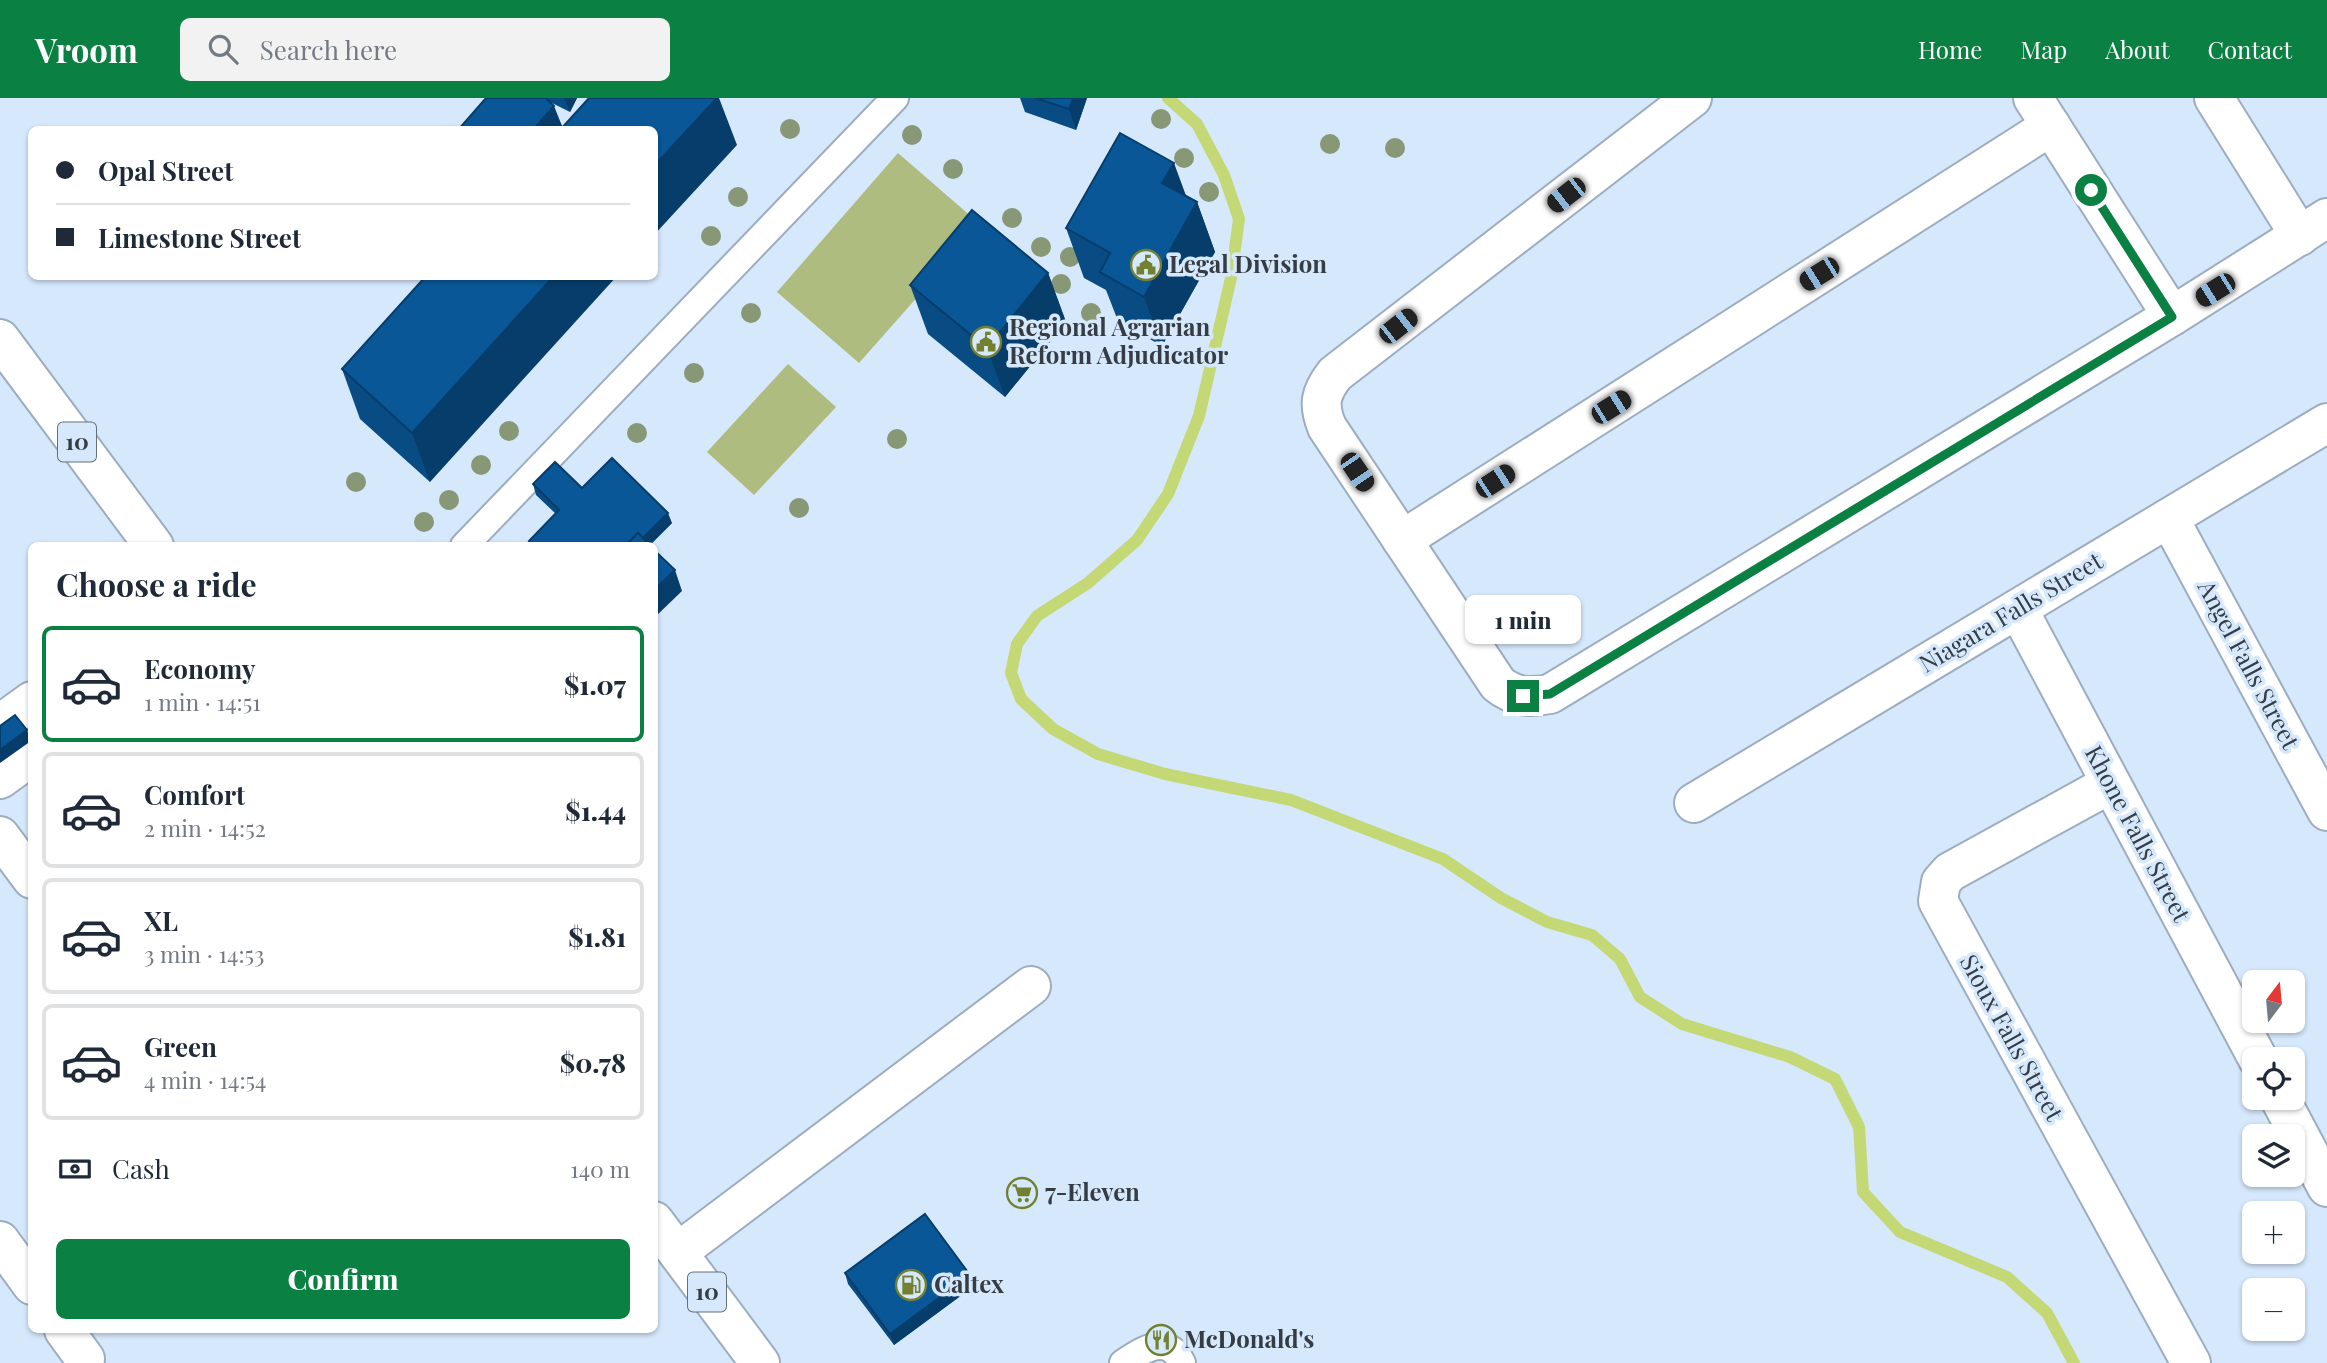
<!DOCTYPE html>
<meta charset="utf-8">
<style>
:root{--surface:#fff;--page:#f2f2f3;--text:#1f2937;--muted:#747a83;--line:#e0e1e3;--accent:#0b8043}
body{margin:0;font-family:"Playfair Display",serif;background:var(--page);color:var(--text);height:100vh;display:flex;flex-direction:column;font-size:26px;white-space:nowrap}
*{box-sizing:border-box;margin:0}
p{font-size:23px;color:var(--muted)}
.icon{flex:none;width:38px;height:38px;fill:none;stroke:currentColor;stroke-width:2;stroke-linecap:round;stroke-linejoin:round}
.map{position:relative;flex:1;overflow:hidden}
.panel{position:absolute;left:28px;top:444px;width:630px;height:791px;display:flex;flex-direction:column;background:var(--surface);border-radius:10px;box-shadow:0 2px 5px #0004}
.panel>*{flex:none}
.top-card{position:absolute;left:28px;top:28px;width:630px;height:154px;border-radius:10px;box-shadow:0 2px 5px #0004;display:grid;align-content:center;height:154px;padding:0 28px;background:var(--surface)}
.needle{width:46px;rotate:16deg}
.tools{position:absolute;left:2242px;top:872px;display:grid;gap:14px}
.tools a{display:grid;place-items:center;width:63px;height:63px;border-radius:10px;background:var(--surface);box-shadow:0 2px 5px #0004;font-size:35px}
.end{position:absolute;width:32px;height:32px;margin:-16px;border:9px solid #0b8043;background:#fff;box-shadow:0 0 0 4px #fff}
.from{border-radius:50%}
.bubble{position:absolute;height:49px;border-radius:10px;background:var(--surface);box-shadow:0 2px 5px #0004;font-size:23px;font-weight:800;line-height:49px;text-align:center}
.car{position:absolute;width:21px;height:42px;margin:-21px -10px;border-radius:9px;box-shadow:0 0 5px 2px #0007;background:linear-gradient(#222 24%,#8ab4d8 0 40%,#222 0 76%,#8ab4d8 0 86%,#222 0)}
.top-card b{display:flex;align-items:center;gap:24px;height:66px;font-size:26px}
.top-card b+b{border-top:2px solid var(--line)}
.top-card i{width:18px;height:18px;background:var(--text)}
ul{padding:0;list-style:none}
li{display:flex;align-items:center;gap:21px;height:116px;margin:0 14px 10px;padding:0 14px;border:4px solid var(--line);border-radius:10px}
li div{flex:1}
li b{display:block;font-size:26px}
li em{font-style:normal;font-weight:800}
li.active{border-color:var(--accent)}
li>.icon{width:63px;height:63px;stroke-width:1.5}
h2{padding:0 28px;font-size:32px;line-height:84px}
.pay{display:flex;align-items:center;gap:18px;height:77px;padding:0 28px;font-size:26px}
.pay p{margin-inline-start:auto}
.primary-button{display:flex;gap:14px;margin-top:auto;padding:14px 28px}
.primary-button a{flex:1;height:80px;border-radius:10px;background:var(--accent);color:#fff;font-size:28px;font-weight:800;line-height:80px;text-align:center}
header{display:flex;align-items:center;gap:42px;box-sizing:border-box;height:98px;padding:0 35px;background:var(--accent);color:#fff}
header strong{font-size:33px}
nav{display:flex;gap:38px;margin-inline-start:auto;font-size:24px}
.search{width:490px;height:63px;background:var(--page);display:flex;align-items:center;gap:18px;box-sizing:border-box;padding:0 24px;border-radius:10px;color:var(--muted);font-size:26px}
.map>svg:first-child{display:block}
.green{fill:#aebc7f}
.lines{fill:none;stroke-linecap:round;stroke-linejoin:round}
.stream{stroke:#c4d876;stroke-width:12}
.service-casing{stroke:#9cadc0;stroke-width:30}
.minor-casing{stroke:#9cadc0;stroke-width:42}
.trunk-casing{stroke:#9cadc0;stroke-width:42}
.service{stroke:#fff;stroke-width:26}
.minor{stroke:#fff;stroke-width:38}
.trunk{stroke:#fff;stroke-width:38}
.tree{fill:#889776}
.wall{fill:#094b83}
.shaded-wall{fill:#073d6a}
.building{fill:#0a5798;stroke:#073d6a;stroke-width:2}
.route{stroke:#0b8043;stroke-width:9}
.labels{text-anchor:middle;stroke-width:7;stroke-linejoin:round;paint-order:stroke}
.shield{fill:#d6e8fc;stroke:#65707b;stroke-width:2}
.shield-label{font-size:23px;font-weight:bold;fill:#353c44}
.poi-label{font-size:24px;font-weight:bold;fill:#353c44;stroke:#d6e8fc;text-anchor:start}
.street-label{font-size:24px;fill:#353c44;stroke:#d6e8fc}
</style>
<header>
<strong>Vroom</strong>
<div class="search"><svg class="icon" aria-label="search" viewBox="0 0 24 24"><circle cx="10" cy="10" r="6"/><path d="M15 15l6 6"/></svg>Search here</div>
<nav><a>Home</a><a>Map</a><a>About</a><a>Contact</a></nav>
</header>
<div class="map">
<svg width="2327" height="1265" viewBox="0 0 2327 1265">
<rect width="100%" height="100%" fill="#d6e8fc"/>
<!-- green -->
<g class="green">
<polygon points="898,55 981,127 859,265 777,194"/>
<polygon points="788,266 836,309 754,397 707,354"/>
</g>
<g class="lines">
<!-- stream -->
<polyline class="stream" points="1168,0 1197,26 1224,77 1239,121 1231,180 1199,318 1168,396 1137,442 1088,485 1037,518 1017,546 1011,575 1021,601 1053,631 1098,656 1165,676 1291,702 1443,761 1501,800 1547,824 1592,837 1620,861 1640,899 1682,926 1790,959 1835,981 1859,1029 1863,1094 1900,1134 2007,1179 2047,1215 2074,1265"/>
<!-- service casing -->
<g class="service-casing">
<g id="service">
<polyline points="464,448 895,0"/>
<path d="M 1123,1265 C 1144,1251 1168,1235 1182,1265"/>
</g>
</g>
<!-- minor casing -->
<g class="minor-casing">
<g id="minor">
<path d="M 1692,0 L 1335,276 C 1320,295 1318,307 1327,329 L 1498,586 C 1514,599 1530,600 1550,596 L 2172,218 L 2327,120"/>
<polyline points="2033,0 2172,218"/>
<polyline points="2214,0 2300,138"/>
<polyline points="2169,420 2327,713"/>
<polyline points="1402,442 2051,28"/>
<polyline points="2018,511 2258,961"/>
<polyline points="0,626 32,603"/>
<polyline points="0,681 32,658"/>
<polyline points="2110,686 1950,774 1941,784 1938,803 2191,1265"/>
<polyline points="1694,705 2327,325"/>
<polyline points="0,738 32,781"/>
<polyline points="2279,999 2327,1089"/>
<polyline points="0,1143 32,1187"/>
<polyline points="678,1154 1031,888"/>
<polyline points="64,1232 85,1261"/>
</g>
</g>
<!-- trunk casing -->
<g class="trunk-casing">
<g id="trunk">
<polyline points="0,241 154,448"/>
<polyline points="654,1123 760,1265"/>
</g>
</g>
<!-- service -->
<use href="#service" class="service"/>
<!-- minor -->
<use href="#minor" class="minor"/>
<!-- trunk -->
<use href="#trunk" class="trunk"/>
</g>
<!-- trees -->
<g class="tree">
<circle cx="1161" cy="21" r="10"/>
<circle cx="790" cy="31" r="10"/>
<circle cx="912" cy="37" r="10"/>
<circle cx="1330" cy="46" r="10"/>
<circle cx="1395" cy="50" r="10"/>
<circle cx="1184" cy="60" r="10"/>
<circle cx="953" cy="71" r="10"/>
<circle cx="1209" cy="94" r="10"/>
<circle cx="738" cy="99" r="10"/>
<circle cx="1012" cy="120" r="10"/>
<circle cx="711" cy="138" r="10"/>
<circle cx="1041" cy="149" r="10"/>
<circle cx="1070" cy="159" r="10"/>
<circle cx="1061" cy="186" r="10"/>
<circle cx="751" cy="215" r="10"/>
<circle cx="1091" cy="215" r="10"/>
<circle cx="694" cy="275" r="10"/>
<circle cx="509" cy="333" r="10"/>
<circle cx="637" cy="335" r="10"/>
<circle cx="897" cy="341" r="10"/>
<circle cx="481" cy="367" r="10"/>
<circle cx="356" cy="384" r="10"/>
<circle cx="449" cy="402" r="10"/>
<circle cx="799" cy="410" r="10"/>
<circle cx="424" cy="424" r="10"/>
</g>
<!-- wall -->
<g class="wall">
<polygon points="486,0 577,0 570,14 550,4 562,28 559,32 458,32"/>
<polygon points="1020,0 1087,0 1076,32 1025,14"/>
<polygon points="1186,98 1197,104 1215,154 1162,248 1118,223 1106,192 1084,180 1066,130"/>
<polygon points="1048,175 1066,224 1005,299 928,236 910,187"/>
<polygon points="426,178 430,384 360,321 342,271"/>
<polygon points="533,386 582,390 672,425 650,447 651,448 531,448 529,443 556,416 536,397"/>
<polygon points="845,1175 970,1177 974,1188 894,1247 848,1186"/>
</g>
<!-- shaded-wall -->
<g class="shaded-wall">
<polygon points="564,0 577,0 570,14"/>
<polygon points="717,0 719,0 737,47 654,137 654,68"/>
<polygon points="1073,0 1087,0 1076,32 1069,11"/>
<polygon points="554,8 562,28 559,32 533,32"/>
<polygon points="1174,65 1192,114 1197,104 1215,154 1162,248 1144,199 1162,85"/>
<polygon points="1048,175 1066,224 1005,299 987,250"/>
<polygon points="554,178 617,178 430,384 412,335"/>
<polygon points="668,415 672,425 649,448 635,448"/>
<polygon points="675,472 682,493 654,520 654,492"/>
<polygon points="27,632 31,643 0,665 0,652"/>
<polygon points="970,1177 974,1188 894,1247 890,1236"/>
</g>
<!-- building -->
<g class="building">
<polygon points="486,0 546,0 554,8 533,32 458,32"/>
<polygon points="589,0 717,0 654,68 654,32 560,32"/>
<polygon points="1035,0 1073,0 1069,11"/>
<polygon points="1120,35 1174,65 1162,85 1197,104 1144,199 1100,174 1110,155 1066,130"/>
<polygon points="972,112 1048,175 987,250 910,187"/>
<polygon points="426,178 554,178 412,335 342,271"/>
<polygon points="612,360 668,415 643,440 638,435 625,448 534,448 529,443 559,412 533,386 555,364 582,390"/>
<polygon points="638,435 651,448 625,448"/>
<polygon points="654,452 675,472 654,492"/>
<polygon points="15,617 27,632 0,652 0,628"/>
<polygon points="925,1116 970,1177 890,1236 845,1175"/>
</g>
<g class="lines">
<!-- route -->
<polyline class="route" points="1523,598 1550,596 2172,219 2091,92"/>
</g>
<!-- icons -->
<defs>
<g id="civic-ring" transform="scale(1.575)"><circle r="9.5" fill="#d6e8fc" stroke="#72802f" stroke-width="1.5"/><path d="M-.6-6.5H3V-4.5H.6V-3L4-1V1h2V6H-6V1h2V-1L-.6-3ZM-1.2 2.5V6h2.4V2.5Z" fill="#72802f"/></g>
<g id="supermarket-ring" transform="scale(1.575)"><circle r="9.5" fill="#d6e8fc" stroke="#72802f" stroke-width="1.5"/><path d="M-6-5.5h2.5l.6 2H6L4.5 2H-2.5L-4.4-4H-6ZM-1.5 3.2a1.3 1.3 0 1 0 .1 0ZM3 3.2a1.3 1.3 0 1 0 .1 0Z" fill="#72802f"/></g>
<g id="fuel-ring" transform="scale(1.575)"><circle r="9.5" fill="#d6e8fc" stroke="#72802f" stroke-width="1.5"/><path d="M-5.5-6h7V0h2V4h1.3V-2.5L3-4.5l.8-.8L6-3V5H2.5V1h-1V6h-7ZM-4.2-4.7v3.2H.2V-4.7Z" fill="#72802f"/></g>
<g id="restaurant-ring" transform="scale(1.575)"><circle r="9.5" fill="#d6e8fc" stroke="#72802f" stroke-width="1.5"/><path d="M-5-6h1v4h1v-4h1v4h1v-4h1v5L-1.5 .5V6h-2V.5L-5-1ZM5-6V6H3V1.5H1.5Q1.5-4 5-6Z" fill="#72802f"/></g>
</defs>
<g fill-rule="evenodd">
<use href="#civic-ring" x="1146" y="167"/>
<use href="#civic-ring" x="986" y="244"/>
<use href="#supermarket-ring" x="1022" y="1095"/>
<use href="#fuel-ring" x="911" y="1187"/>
<use href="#restaurant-ring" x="1161" y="1242"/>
</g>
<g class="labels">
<!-- shield labels -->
<g class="shield">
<rect x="58" y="324.5" width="38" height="39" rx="5"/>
<rect x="688" y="1174.5" width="38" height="39" rx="5"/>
</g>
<g class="shield-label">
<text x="77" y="352">10</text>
<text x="707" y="1202">10</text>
</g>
<!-- poi labels -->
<g class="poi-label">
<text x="1169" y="175">Legal Division</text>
<text x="1009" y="238">Regional Agrarian<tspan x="1009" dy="28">Reform Adjudicator</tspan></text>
<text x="1045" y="1103">7-Eleven</text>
<text x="934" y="1195">Caltex</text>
<text x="1184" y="1250">McDonald's</text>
</g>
<!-- street labels -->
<g class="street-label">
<text transform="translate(2011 515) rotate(-31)" y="8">Niagara Falls Street</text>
<text transform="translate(2248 567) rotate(62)" y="8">Angel Falls Street</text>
<text transform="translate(2137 736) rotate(62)" y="8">Khone Falls Street</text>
<text transform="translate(2011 940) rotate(61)" y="8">Sioux Falls Street</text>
</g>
</g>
</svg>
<div class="tools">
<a><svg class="needle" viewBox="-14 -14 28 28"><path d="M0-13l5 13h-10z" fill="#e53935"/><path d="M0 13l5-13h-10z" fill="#747a83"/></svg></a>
<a><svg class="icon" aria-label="locate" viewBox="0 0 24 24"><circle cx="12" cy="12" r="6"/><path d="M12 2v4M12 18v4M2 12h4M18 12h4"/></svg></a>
<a><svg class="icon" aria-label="layers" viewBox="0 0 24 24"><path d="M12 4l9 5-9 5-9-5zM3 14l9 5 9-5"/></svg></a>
<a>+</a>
<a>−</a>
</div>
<i class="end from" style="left:2091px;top:92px"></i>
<i class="end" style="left:1523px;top:598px"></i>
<div class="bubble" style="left:1465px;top:497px;width:116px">1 min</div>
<i class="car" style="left:1566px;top:97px;rotate:232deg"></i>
<i class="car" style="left:1819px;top:176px;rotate:238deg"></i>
<i class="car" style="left:2215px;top:192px;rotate:238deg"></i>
<i class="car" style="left:1398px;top:228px;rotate:52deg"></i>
<i class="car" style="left:1611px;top:309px;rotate:58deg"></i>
<i class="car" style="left:1357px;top:374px;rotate:146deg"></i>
<i class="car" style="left:1495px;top:383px;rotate:57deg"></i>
<div class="top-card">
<b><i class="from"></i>Opal Street</b>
<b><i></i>Limestone Street</b>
</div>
<section class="panel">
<h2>Choose a ride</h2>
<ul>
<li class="active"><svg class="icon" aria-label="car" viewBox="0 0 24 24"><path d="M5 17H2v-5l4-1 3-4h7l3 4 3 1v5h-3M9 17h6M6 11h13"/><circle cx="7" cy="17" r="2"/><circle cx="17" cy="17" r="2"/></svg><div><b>Economy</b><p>1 min · 14:51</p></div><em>$1.07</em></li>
<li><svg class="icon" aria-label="car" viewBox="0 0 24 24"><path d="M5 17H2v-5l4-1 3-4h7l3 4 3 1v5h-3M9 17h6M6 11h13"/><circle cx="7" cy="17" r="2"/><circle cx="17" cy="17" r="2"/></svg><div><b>Comfort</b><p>2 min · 14:52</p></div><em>$1.44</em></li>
<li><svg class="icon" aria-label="car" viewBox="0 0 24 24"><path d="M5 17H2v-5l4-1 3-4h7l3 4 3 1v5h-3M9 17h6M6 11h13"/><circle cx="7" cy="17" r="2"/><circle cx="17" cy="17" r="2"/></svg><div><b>XL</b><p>3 min · 14:53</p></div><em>$1.81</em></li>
<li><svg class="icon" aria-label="car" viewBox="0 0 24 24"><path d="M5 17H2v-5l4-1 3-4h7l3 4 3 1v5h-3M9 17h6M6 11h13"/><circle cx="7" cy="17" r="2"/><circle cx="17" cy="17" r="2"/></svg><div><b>Green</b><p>4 min · 14:54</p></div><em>$0.78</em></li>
</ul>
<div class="pay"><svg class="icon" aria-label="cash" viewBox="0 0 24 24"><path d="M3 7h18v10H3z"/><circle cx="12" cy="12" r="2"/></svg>Cash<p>140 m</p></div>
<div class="primary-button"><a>Confirm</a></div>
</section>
</div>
